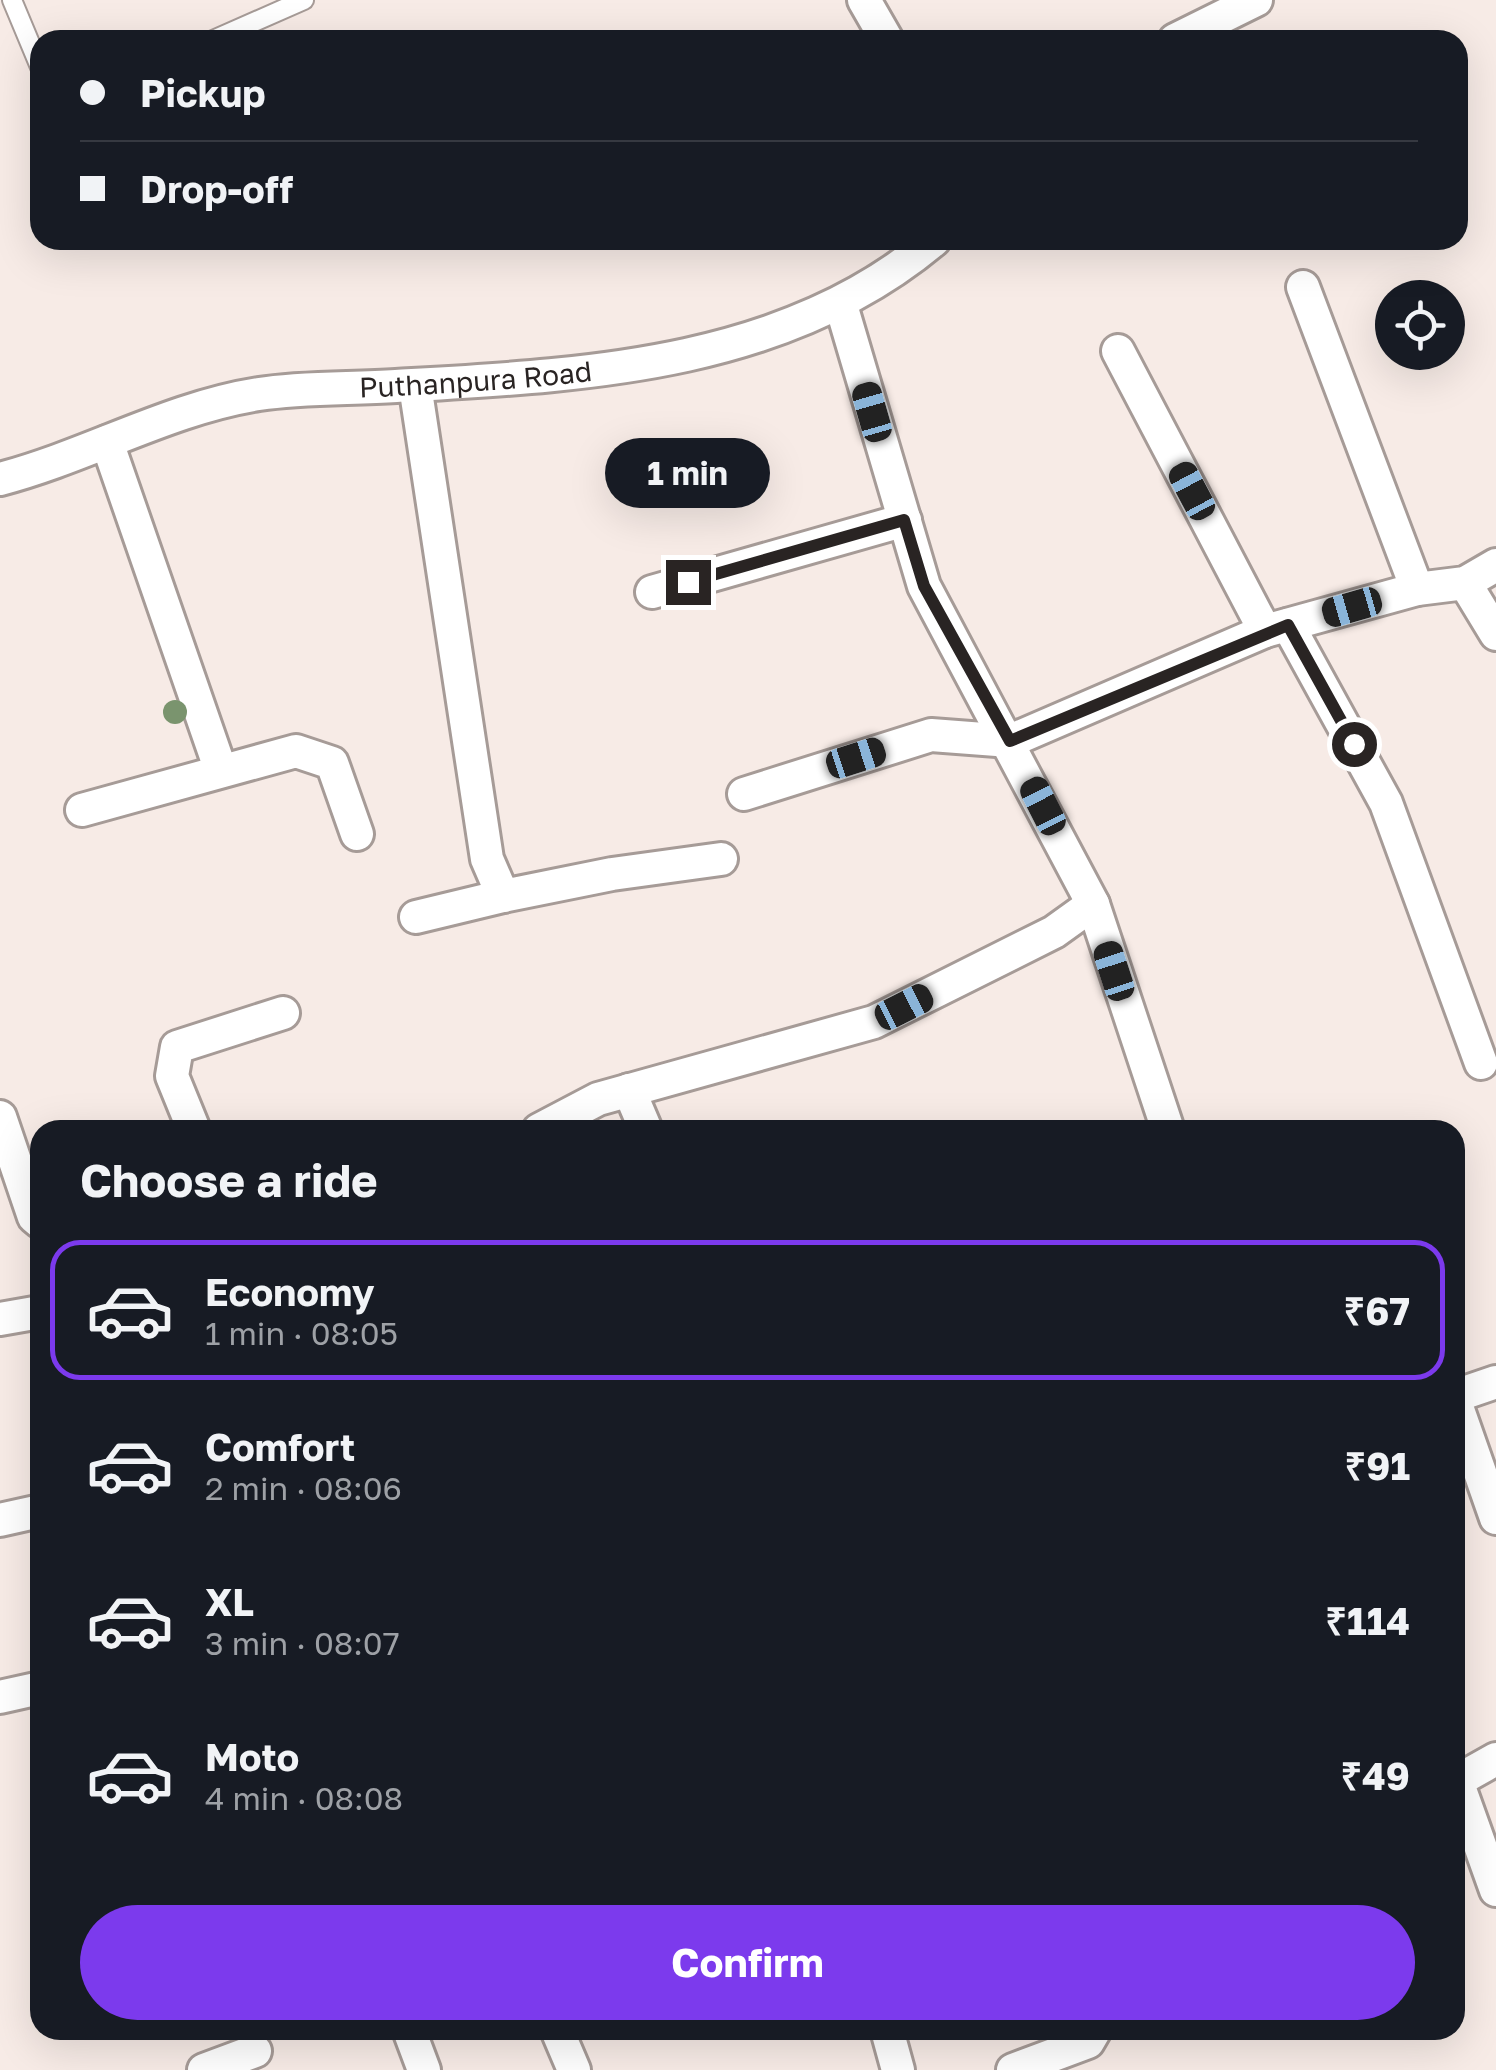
<!DOCTYPE html>
<meta charset="utf-8">
<style>
:root{--surface:#171b24;--page:#242831;--text:#f1f3f6;--muted:#9ea1a6;--line:#363941;--accent:#7c3aed}
body{margin:0;font-family:"Golos Text",sans-serif;background:var(--page);color:var(--text);height:100vh;display:flex;flex-direction:column;font-size:38px;white-space:nowrap}
*{box-sizing:border-box;margin:0}
p{font-size:32px;color:var(--muted)}
.icon{flex:none;width:55px;height:55px;fill:none;stroke:currentColor;stroke-width:2;stroke-linecap:round;stroke-linejoin:round}
.map{position:relative;flex:1;overflow:hidden}
.side{position:absolute;left:30px;top:1120px;width:1435px;height:920px;display:flex;flex-direction:column;background:var(--surface);border-radius:30px;box-shadow:0 10px 40px #0002}
.side>*{flex:none}
.hud{position:absolute;left:30px;top:30px;width:1438px;height:220px;border-radius:30px;box-shadow:0 10px 40px #0002;display:grid;align-content:center;height:220px;padding:0 50px;background:var(--surface)}
.fabs{position:absolute;left:1375px;top:280px;display:grid;gap:20px}
.fabs a{display:grid;place-items:center;width:90px;height:90px;border-radius:50%;background:var(--surface);box-shadow:0 10px 40px #0002;font-size:50px}
.end{position:absolute;width:45px;height:45px;margin:-22px;border:12px solid #292423;background:#fff;box-shadow:0 0 0 5px #fff}
.from{border-radius:50%}
.bubble{position:absolute;height:70px;border-radius:35px;background:var(--surface);box-shadow:0 10px 40px #0002;font-size:32px;font-weight:700;line-height:70px;text-align:center}
.car{position:absolute;width:30px;height:60px;margin:-30px -15px;border-radius:12px;box-shadow:0 0 8px 2px #0007;background:linear-gradient(#222 24%,#8ab4d8 0 40%,#222 0 76%,#8ab4d8 0 86%,#222 0)}
.hud b{display:flex;align-items:center;gap:35px;height:95px;font-size:38px}
.hud b+b{border-top:2px solid var(--line)}
.hud i{width:25px;height:25px;background:var(--text)}
ul{padding:0;list-style:none}
li{display:flex;align-items:center;gap:30px;height:140px;margin:0 20px 15px;padding:0 30px;border:5px solid transparent;border-radius:30px}
li div{flex:1}
li b{display:block;font-size:38px}
li em{font-style:normal;font-weight:700}
li.current{border-color:var(--accent)}
li>.icon{width:90px;height:90px;stroke-width:1.5}
h2{padding:0 50px;font-size:45px;line-height:120px}
.cta{display:flex;gap:20px;margin-top:auto;padding:20px 50px}
.cta a{flex:1;height:115px;border-radius:60px;background:var(--accent);color:#fff;font-size:40px;font-weight:700;line-height:115px;text-align:center}
.map>svg:first-child{display:block}
.lines{fill:none;stroke-linecap:round;stroke-linejoin:round}
.lane-casing{stroke:#a69b97;stroke-width:22}
.street-casing{stroke:#a69b97;stroke-width:38}
.lane{stroke:#fff;stroke-width:18}
.street{stroke:#fff;stroke-width:32}
.tree{fill:#7a946e}
.route{stroke:#292423;stroke-width:12}
.labels{text-anchor:middle;stroke-width:8;stroke-linejoin:round;paint-order:stroke}
.street-label{font-size:28px;fill:#292423;stroke:#f7ebe6}
</style>
<div class="map">
<svg width="1496" height="2070" viewBox="0 0 1496 2070">
<rect width="100%" height="100%" fill="#f7ebe6"/>
<g class="lines">
<!-- lane casing -->
<g class="lane-casing">
<g id="lane">
<polyline points="12,0 40,67"/>
<polyline points="213,40 304,0"/>
</g>
</g>
<!-- street casing -->
<g class="street-casing">
<g id="street">
<polyline points="864,0 887,40"/>
<polyline points="1175,40 1256,0"/>
<polyline points="1303,287 1417,589"/>
<polyline points="841,305 924,586 1093,904 1168,1130"/>
<polyline points="1118,351 1265,631"/>
<polyline points="415,385 487,859 503,896 612,874 721,859"/>
<polyline points="107,442 221,771"/>
<path id="s1" d="M 0,479 C 88,456 169,408 259,394 C 303,387 351,389 396,386 C 584,375 783,367 934,240"/>
<polyline points="1465,583 1496,634"/>
<polyline points="652,592 905,520"/>
<polyline points="1288,625 1386,803 1481,1063"/>
<polyline points="744,794 931,735 1010,741 1265,631 1417,589 1465,583 1496,565"/>
<polyline points="82,810 296,751 332,763 357,834"/>
<polyline points="416,917 503,896"/>
<polyline points="629,1090 646,1130"/>
<polyline points="0,1117 34,1217 40,1222"/>
<polyline points="194,1130 172,1076 177,1047 283,1013"/>
<polyline points="539,1130 598,1099 874,1022 1054,932 1093,904"/>
<polyline points="0,1319 40,1312"/>
<polyline points="1455,1396 1496,1382"/>
<polyline points="1455,1401 1496,1518"/>
<polyline points="0,1520 40,1511"/>
<polyline points="0,1697 40,1688"/>
<polyline points="1457,1781 1496,1890"/>
<polyline points="1455,1782 1496,1759"/>
<polyline points="409,2030 424,2070"/>
<polyline points="557,2030 574,2070"/>
<polyline points="887,2030 898,2070"/>
<polyline points="204,2070 255,2051"/>
<polyline points="1013,2070 1088,2042 1095,2030"/>
</g>
</g>
<!-- lane -->
<use href="#lane" class="lane"/>
<!-- street -->
<use href="#street" class="street"/>
</g>
<!-- trees -->
<circle class="tree" cx="175" cy="712" r="12"/>
<g class="lines">
<!-- route -->
<polyline class="route" points="688,582 904,520 924,586 1010,741 1288,625 1354,744"/>
</g>
<g class="labels">
<!-- street labels -->
<g class="street-label">
<text dy="10" stroke="none"><textPath href="#s1" startOffset="490">Puthanpura Road</textPath></text>
</g>
</g>
</svg>
<div class="fabs">
<a><svg class="icon" aria-label="locate" viewBox="0 0 24 24"><circle cx="12" cy="12" r="6"/><path d="M12 2v4M12 18v4M2 12h4M18 12h4"/></svg></a>
</div>
<i class="end from" style="left:1354px;top:744px"></i>
<i class="end" style="left:688px;top:582px"></i>
<div class="bubble" style="left:605px;top:438px;width:165px">1 min</div>
<i class="car" style="left:872px;top:412px;rotate:344deg"></i>
<i class="car" style="left:1192px;top:491px;rotate:332deg"></i>
<i class="car" style="left:1352px;top:607px;rotate:254deg"></i>
<i class="car" style="left:856px;top:758px;rotate:72deg"></i>
<i class="car" style="left:1043px;top:806px;rotate:333deg"></i>
<i class="car" style="left:1114px;top:971px;rotate:342deg"></i>
<i class="car" style="left:904px;top:1007px;rotate:63deg"></i>
<div class="hud">
<b><i class="from"></i>Pickup</b>
<b><i></i>Drop-off</b>
</div>
<section class="side">
<h2>Choose a ride</h2>
<ul>
<li class="current"><svg class="icon" aria-label="car" viewBox="0 0 24 24"><path d="M5 17H2v-5l4-1 3-4h7l3 4 3 1v5h-3M9 17h6M6 11h13"/><circle cx="7" cy="17" r="2"/><circle cx="17" cy="17" r="2"/></svg><div><b>Economy</b><p>1 min · 08:05</p></div><em>₹67</em></li>
<li><svg class="icon" aria-label="car" viewBox="0 0 24 24"><path d="M5 17H2v-5l4-1 3-4h7l3 4 3 1v5h-3M9 17h6M6 11h13"/><circle cx="7" cy="17" r="2"/><circle cx="17" cy="17" r="2"/></svg><div><b>Comfort</b><p>2 min · 08:06</p></div><em>₹91</em></li>
<li><svg class="icon" aria-label="car" viewBox="0 0 24 24"><path d="M5 17H2v-5l4-1 3-4h7l3 4 3 1v5h-3M9 17h6M6 11h13"/><circle cx="7" cy="17" r="2"/><circle cx="17" cy="17" r="2"/></svg><div><b>XL</b><p>3 min · 08:07</p></div><em>₹114</em></li>
<li><svg class="icon" aria-label="car" viewBox="0 0 24 24"><path d="M5 17H2v-5l4-1 3-4h7l3 4 3 1v5h-3M9 17h6M6 11h13"/><circle cx="7" cy="17" r="2"/><circle cx="17" cy="17" r="2"/></svg><div><b>Moto</b><p>4 min · 08:08</p></div><em>₹49</em></li>
</ul>
<div class="cta"><a>Confirm</a></div>
</section>
</div>
